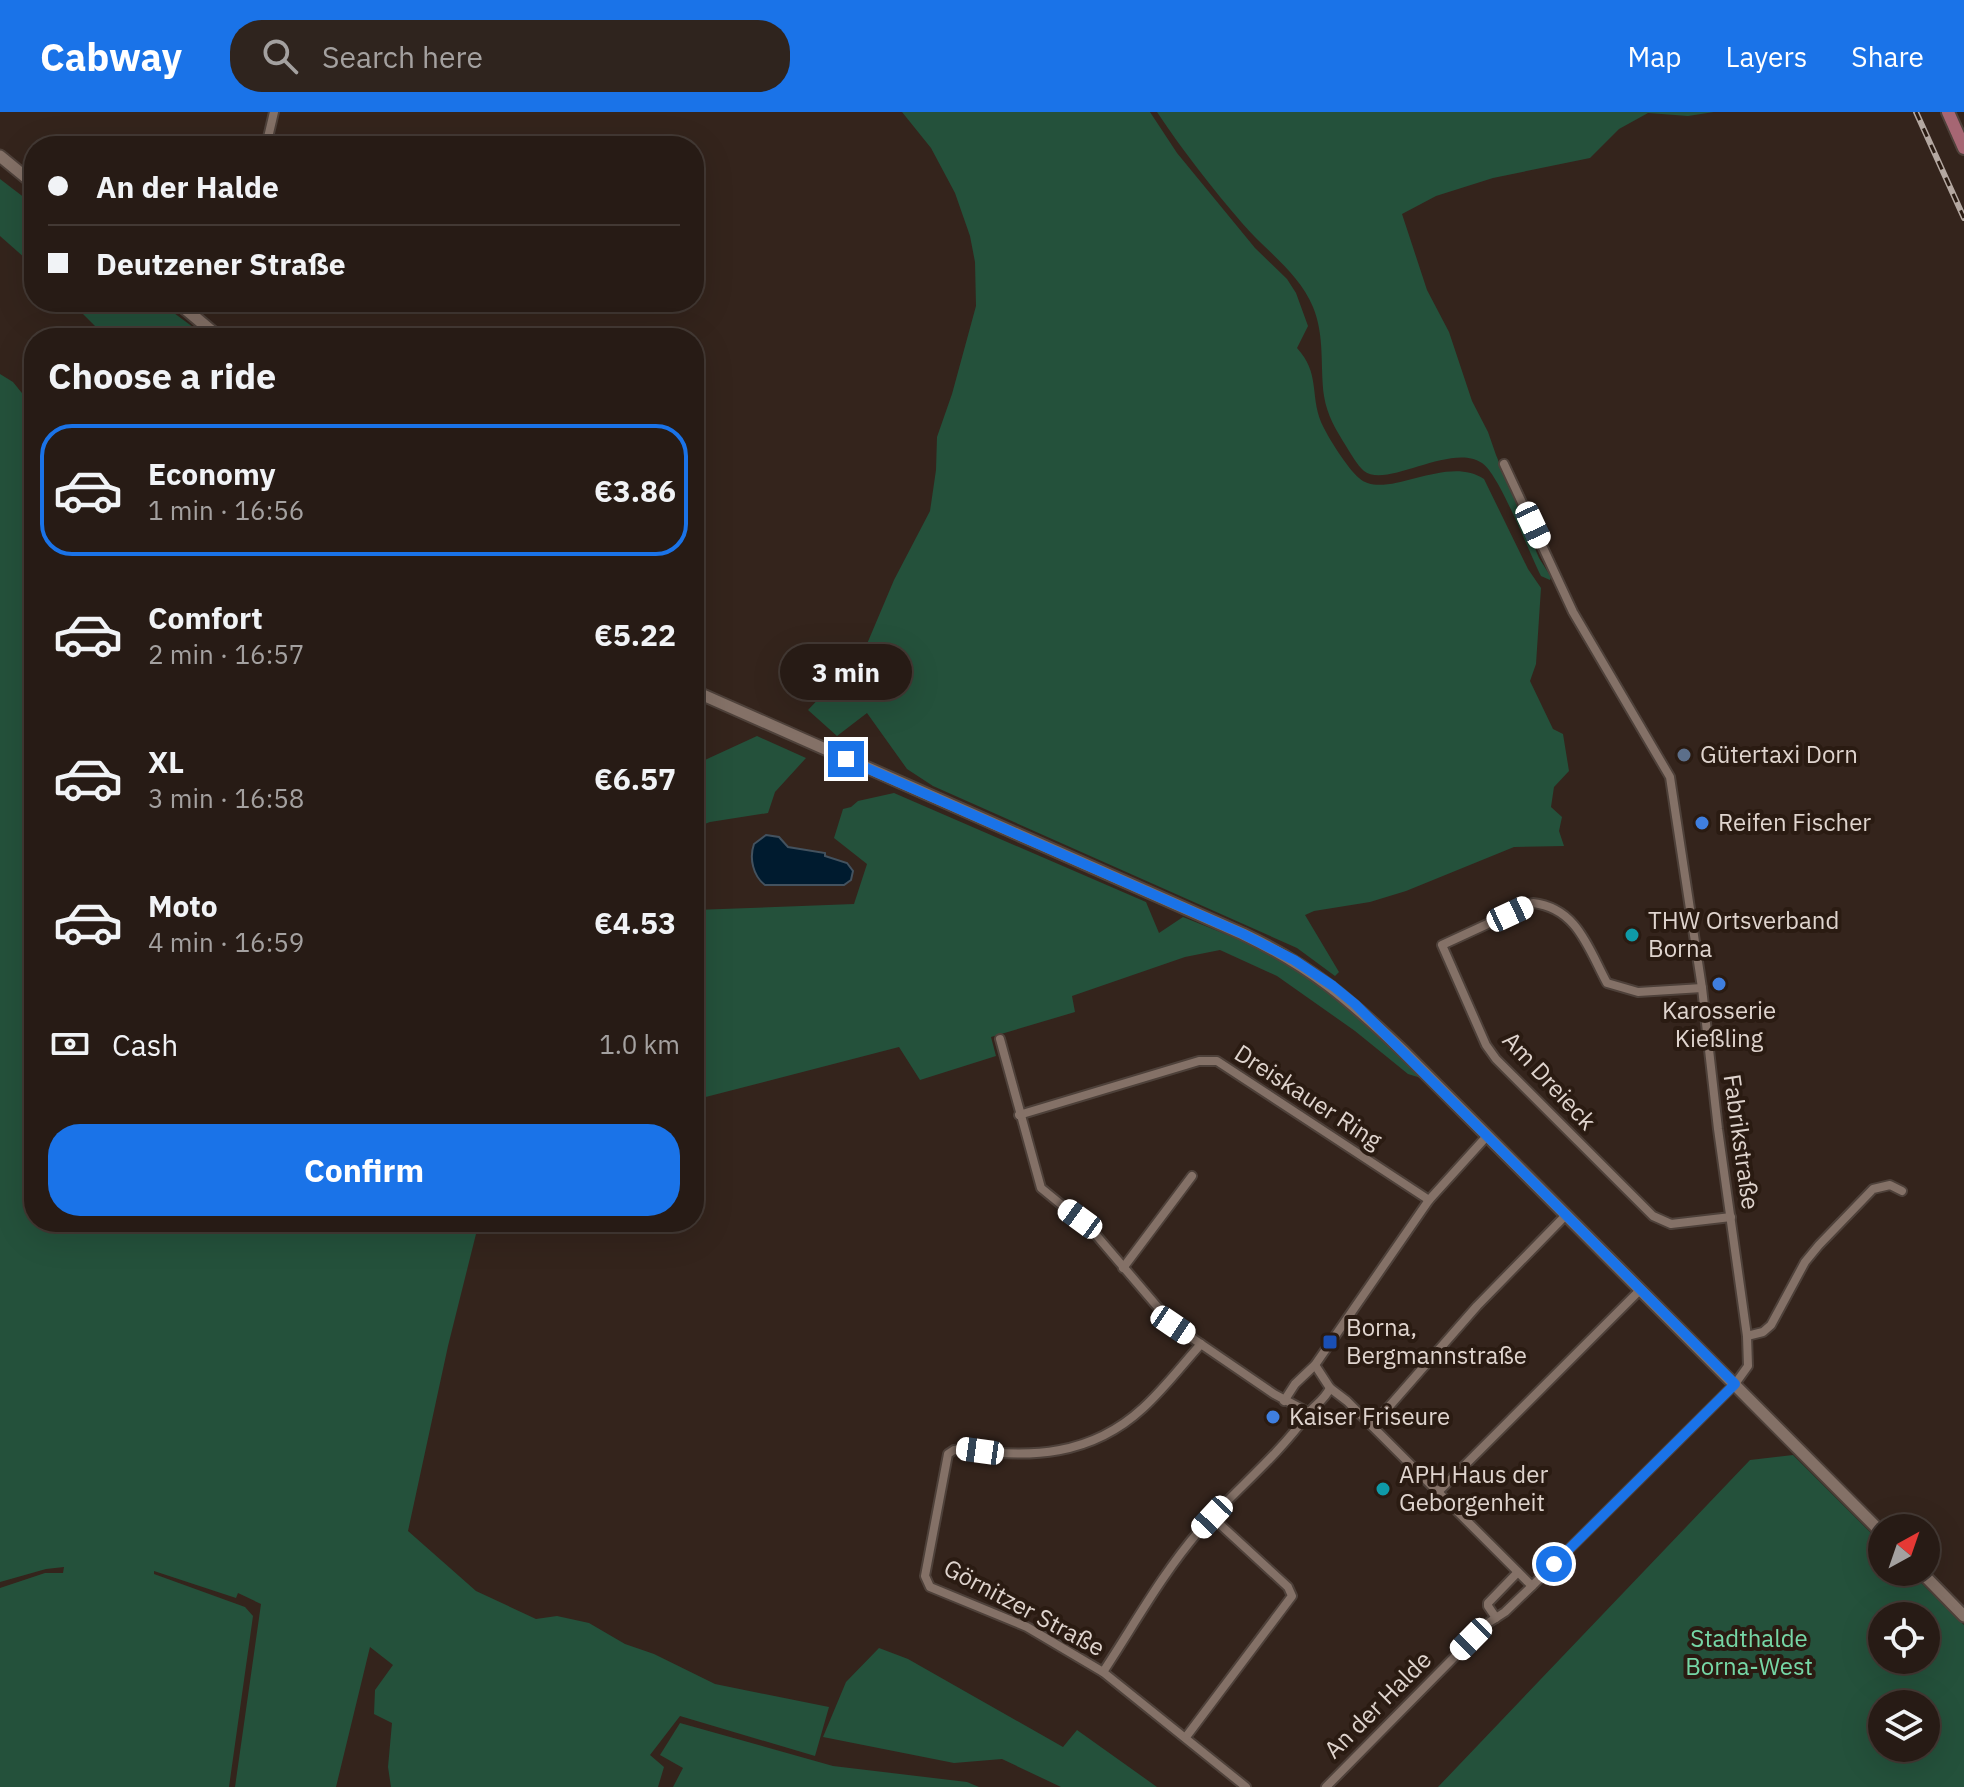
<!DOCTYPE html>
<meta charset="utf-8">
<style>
:root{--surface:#271b15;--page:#2f241e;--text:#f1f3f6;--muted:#a4a1a0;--line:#433934;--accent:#1a73e8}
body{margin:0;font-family:"IBM Plex Sans",sans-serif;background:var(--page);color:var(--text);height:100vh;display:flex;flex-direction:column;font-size:30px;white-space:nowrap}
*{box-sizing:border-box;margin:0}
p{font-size:26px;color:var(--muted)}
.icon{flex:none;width:44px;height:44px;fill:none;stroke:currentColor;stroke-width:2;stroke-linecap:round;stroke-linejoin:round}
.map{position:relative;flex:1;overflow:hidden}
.sheet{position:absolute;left:24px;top:216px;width:680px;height:904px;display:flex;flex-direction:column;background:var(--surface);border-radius:32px;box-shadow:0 8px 32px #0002,0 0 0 2px var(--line)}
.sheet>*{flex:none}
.guide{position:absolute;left:24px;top:24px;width:680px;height:176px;border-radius:32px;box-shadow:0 8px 32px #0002,0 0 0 2px var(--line);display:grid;align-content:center;height:176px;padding:0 24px;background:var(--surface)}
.needle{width:52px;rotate:40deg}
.fabs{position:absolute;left:1868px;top:1402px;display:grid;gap:16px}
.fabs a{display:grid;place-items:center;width:72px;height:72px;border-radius:50%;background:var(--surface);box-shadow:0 8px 32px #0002,0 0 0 2px var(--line);font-size:40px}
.end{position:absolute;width:36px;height:36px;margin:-18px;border:10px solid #1a73e8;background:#fff;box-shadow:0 0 0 4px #fff}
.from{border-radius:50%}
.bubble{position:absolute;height:56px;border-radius:28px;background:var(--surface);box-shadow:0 8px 32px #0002,0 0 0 2px var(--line);font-size:26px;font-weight:800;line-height:56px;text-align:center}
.car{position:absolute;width:24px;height:48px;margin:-24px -12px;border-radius:10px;box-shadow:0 0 6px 2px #0007;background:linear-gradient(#fff 24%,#345 0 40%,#fff 0 76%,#345 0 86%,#fff 0)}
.guide b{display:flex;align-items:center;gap:28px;height:76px;font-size:30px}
.guide b+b{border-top:2px solid var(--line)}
.guide i{width:20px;height:20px;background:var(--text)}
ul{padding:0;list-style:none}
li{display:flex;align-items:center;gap:24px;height:132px;margin:0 16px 12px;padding:0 8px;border:4px solid transparent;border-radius:32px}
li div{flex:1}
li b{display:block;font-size:30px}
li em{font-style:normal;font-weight:800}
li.active{border-color:var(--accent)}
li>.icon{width:72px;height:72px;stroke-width:1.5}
h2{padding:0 24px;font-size:36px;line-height:96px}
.pay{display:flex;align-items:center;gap:20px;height:88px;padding:0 24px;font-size:30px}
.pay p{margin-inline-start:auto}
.action{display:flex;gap:16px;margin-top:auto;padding:16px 24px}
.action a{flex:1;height:92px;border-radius:32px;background:var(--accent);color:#fff;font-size:32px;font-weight:800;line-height:92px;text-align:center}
header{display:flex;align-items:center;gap:48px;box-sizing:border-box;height:112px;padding:0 40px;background:var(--accent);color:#fff}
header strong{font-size:38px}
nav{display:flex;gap:44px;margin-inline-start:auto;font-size:28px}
.search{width:560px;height:72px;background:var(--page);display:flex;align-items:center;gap:20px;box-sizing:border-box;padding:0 28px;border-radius:32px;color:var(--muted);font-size:30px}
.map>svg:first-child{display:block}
.green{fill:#24513b;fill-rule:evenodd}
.water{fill:#001b2f;stroke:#43525f;stroke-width:2}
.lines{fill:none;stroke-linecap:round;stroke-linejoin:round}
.minor-casing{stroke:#4e413a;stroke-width:12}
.secondary-casing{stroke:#4e413a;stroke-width:15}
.primary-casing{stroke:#4e413a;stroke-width:16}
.minor{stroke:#847167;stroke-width:8}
.secondary{stroke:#847167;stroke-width:11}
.primary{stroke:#a66673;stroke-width:12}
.rail-casing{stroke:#b4a8a1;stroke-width:6}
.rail{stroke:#2a1b12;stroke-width:3;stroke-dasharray:9;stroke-linecap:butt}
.route{stroke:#1a73e8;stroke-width:10}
.service-dot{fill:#5c6f8a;stroke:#2a1b12;stroke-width:3}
.shop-dot{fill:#3f7fe0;stroke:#2a1b12;stroke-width:3}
.culture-dot{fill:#0f9aa8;stroke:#2a1b12;stroke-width:3}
.transit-dot{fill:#1a4fb4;stroke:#2a1b12;stroke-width:3}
.labels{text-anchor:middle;stroke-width:8;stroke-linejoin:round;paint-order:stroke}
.poi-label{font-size:24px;fill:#dfd4ce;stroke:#2a1b12;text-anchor:start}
.street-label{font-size:24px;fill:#dfd4ce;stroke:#2a1b12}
.park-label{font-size:24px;fill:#76d7a6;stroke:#2a1b12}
</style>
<header>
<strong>Cabway</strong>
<div class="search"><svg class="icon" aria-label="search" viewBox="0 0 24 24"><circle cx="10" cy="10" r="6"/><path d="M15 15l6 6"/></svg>Search here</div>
<nav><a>Map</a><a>Layers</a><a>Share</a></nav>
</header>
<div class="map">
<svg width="1964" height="1675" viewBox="0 0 1964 1675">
<rect width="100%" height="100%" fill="#34241c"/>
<!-- green -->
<g class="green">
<path d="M 902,0 L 1150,0 L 1177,41 L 1255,136 L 1287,167 L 1296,181 L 1308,214 L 1297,236 C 1320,261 1310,282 1321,310 C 1327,324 1348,357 1359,366 C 1385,390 1446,341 1484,367 L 1528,457 L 1541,476 L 1536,552 L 1530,569 L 1553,617 L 1563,622 L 1569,659 L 1554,675 L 1551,695 L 1562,705 L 1559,719 L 1564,734 L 1514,735 L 1406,779 L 1370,790 L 1314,799 L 1305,803 L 1339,860 L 1335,864 L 1297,836 L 933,674 L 907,657 L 867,601 L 837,624 L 808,598 L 864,539 L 894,468 L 930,399 L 936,358 L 937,325 L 952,282 L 976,194 L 975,150 L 970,124 L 955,81 L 931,36 Z"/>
<path d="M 1157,0 L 1714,0 L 1688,4 L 1648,1 L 1619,17 L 1590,46 L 1493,66 L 1436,84 L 1402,102 L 1427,178 L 1449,220 L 1472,289 L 1488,320 L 1496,343 L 1539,446 L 1551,465 L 1550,468 L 1541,464 C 1529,441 1500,363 1482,351 C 1451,330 1387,377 1364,359 C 1357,353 1351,342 1346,334 C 1336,318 1327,303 1324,284 C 1320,254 1325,224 1313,195 C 1299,161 1265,138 1242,111 C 1212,76 1183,39 1157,0 Z"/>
<polygon points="0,67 34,93 34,154 0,124"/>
<polygon points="71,190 159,190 197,218 203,226 107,226"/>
<polygon points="0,262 13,270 34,296 34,1110 479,1110 448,1234 408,1419 476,1479 536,1507 557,1504 589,1511 625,1532 654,1542 715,1572 829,1595 815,1644 680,1604 650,1643 664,1655 658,1675 391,1675 388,1655 392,1611 374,1602 375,1578 393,1553 370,1535 336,1675 235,1675 261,1492 238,1481 236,1486 154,1459 154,1462 245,1495 253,1504 229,1675 0,1675 0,1476 45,1461 63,1461 64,1455 46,1457 0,1470"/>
<polygon points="757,624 806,646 775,680 768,701 710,710 694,716 694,653"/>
<path d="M 894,681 L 1146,790 L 1159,821 L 1183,805 C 1227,823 1273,839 1312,865 C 1350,889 1389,934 1421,966 L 1408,962 L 1355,919 L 1277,864 L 1220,838 L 1185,845 L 1072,884 L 1075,900 L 991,925 L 996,944 L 920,968 L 899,935 L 694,988 L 694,798 L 854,792 L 867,752 L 834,726 L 843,697 L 851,695 L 858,689 Z"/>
<path d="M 1793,1343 L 1882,1432 L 1882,1460 L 1910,1460 L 1964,1513 L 1964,1675 L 1438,1675 L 1750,1348 ZM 1882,1504 L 1926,1504 L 1926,1548 L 1882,1548 ZM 1882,1592 L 1926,1592 L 1926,1636 L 1882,1636 Z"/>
<polygon points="879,1536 908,1547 1063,1635 1077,1618 1157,1675 1061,1675 1002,1647 954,1651 823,1625 846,1570"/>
<polygon points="680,1611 833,1654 967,1670 979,1675 673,1675 683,1656 660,1643"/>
</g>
<!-- water -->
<path class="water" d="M 766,723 L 779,725 L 788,735 L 825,741 L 825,744 L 847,751 L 853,759 L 851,768 L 844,773 L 765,773 C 753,764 749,746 754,732 Z"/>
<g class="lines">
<!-- minor casing -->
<g class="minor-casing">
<g id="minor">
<polyline points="266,34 274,0"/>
<polyline points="193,203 204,190"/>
<path d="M 1702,876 L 1638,880 L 1607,871 C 1588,836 1577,796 1533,791 L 1442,833 L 1486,933 L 1496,947 L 1653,1104 L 1671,1112 L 1731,1105"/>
<polyline points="1000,927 1041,1076 1091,1117 1173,1213 1274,1282 1308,1300"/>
<polyline points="1019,1003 1199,949 1217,949 1429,1088"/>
<polyline points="1123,1156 1192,1064"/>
<polyline points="1747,1224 1763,1220 1771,1213 1805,1150 1819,1133 1873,1077 1890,1073 1902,1079"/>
<path d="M 1201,1232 C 1182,1253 1164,1277 1143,1296 C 1091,1344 1030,1347 963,1337 L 954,1338 L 948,1342 L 925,1464 L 930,1475 L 1027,1515 L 1103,1560 L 1246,1675"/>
<polyline points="1330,1276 1347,1289 1532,1474"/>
<polyline points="1284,1289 1295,1272 1315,1253 1429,1088 1487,1024"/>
<polyline points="1372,1314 1477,1194 1566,1103"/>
<polyline points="1438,1380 1640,1178"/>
<polyline points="1496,1506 1488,1494 1488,1491 1518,1460"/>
<path d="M 1103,1560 C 1134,1513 1162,1462 1199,1419 C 1234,1379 1276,1346 1307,1303 C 1314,1293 1324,1289 1330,1276 L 1315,1253"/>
<polyline points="1186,1625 1292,1484 1288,1475 1212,1405"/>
<polyline points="1326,1675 1488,1511 1505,1500 1532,1474 1735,1272 1748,1254 1747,1224 1718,1017 1702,876 1670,665 1573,500 1504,352"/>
</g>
</g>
<!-- secondary casing -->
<g class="secondary-casing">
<g id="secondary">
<polyline points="0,44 34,72"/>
<polyline points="177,190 220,226"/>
<path d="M 694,579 L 1243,822 C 1312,855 1349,887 1403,939 L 1882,1421"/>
<polyline points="1921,1460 1964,1504"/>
</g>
</g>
<!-- primary casing -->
<g class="primary-casing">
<polyline id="primary" points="1948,0 1964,36"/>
</g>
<!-- minor -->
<use href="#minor" class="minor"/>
<!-- secondary -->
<use href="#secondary" class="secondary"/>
<!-- primary -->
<use href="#primary" class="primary"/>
<!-- rail casing -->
<g class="rail-casing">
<polyline id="rail" points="1916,0 1964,106"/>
</g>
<!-- rail -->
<use href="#rail" class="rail"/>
</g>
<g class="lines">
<!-- route -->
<polyline class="route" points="846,647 1243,822 1294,848 1333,874 1355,892 1735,1272 1554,1452"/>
</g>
<!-- markers -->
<circle class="service-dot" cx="1684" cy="643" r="8"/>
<g class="shop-dot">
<circle cx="1702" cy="711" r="8"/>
<circle cx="1719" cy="872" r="8"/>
<circle cx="1273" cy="1305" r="8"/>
</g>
<g class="culture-dot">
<circle cx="1632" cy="823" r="8"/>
<circle cx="1383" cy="1377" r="8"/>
</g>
<rect class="transit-dot" x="1322" y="1222" width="16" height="16" rx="4"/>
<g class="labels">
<!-- poi labels -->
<g class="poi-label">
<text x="1700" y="651">Gütertaxi Dorn</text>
<text x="1718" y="719">Reifen Fischer</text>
<text x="1648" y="817">THW Ortsverband<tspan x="1648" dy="28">Borna</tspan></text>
<text x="1719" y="907" text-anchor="middle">Karosserie<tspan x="1719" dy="28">Kießling</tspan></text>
<text x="1346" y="1224">Borna,<tspan x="1346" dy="28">Bergmannstraße</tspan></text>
<text x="1289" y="1313">Kaiser Friseure</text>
<text x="1399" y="1371">APH Haus der<tspan x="1399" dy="28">Geborgenheit</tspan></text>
</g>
<!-- street labels -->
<g class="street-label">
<text transform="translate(1549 969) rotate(47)" y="8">Am Dreieck</text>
<text transform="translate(1308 985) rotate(33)" y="8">Dreiskauer Ring</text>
<text transform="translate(1741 1030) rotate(82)" y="8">Fabrikstraße</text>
<text transform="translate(1024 1496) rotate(28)" y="8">Görnitzer Straße</text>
<text transform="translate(1378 1593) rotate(-45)" y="8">An der Halde</text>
</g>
<!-- park labels -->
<g class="park-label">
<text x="1749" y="1535">Stadthalde<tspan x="1749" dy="28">Borna-West</tspan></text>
</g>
</g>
</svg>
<div class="fabs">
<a><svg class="needle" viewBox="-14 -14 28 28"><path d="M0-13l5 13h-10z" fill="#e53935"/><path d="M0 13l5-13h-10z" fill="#a4a1a0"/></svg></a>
<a><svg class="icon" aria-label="locate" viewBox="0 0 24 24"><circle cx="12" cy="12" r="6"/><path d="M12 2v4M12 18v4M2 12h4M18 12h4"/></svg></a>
<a><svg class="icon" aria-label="layers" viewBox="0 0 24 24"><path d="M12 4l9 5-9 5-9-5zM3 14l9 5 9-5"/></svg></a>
</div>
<i class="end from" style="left:1554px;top:1452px"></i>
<i class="end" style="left:846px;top:647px"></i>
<div class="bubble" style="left:780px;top:532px;width:132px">3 min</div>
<i class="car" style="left:1533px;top:413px;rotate:155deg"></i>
<i class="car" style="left:1510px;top:802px;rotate:65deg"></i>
<i class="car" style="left:1080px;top:1107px;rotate:306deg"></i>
<i class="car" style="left:1173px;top:1213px;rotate:124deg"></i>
<i class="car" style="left:980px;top:1339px;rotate:278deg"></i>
<i class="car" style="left:1212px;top:1405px;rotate:223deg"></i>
<i class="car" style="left:1471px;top:1527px;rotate:225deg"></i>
<div class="guide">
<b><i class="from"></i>An der Halde</b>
<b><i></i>Deutzener Straße</b>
</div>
<section class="sheet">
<h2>Choose a ride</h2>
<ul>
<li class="active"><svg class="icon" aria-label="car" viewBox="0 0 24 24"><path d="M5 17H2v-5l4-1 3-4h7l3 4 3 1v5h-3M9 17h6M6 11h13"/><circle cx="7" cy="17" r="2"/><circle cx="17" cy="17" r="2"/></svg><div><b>Economy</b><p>1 min · 16:56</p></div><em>€3.86</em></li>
<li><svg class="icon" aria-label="car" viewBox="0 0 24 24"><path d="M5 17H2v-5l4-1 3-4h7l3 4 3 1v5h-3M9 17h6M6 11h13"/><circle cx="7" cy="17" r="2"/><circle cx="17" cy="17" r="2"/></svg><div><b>Comfort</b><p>2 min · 16:57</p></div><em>€5.22</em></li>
<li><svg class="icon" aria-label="car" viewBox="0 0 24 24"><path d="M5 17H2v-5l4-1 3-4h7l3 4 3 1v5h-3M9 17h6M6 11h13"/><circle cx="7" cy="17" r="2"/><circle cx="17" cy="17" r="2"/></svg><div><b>XL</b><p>3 min · 16:58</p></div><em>€6.57</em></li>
<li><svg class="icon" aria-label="car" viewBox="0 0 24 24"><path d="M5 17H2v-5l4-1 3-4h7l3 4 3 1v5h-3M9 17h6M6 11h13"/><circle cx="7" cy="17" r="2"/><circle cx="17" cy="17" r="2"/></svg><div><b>Moto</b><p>4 min · 16:59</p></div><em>€4.53</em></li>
</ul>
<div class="pay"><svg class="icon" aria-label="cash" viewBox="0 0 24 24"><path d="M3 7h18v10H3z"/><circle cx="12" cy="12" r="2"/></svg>Cash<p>1.0 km</p></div>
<div class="action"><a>Confirm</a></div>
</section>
</div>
